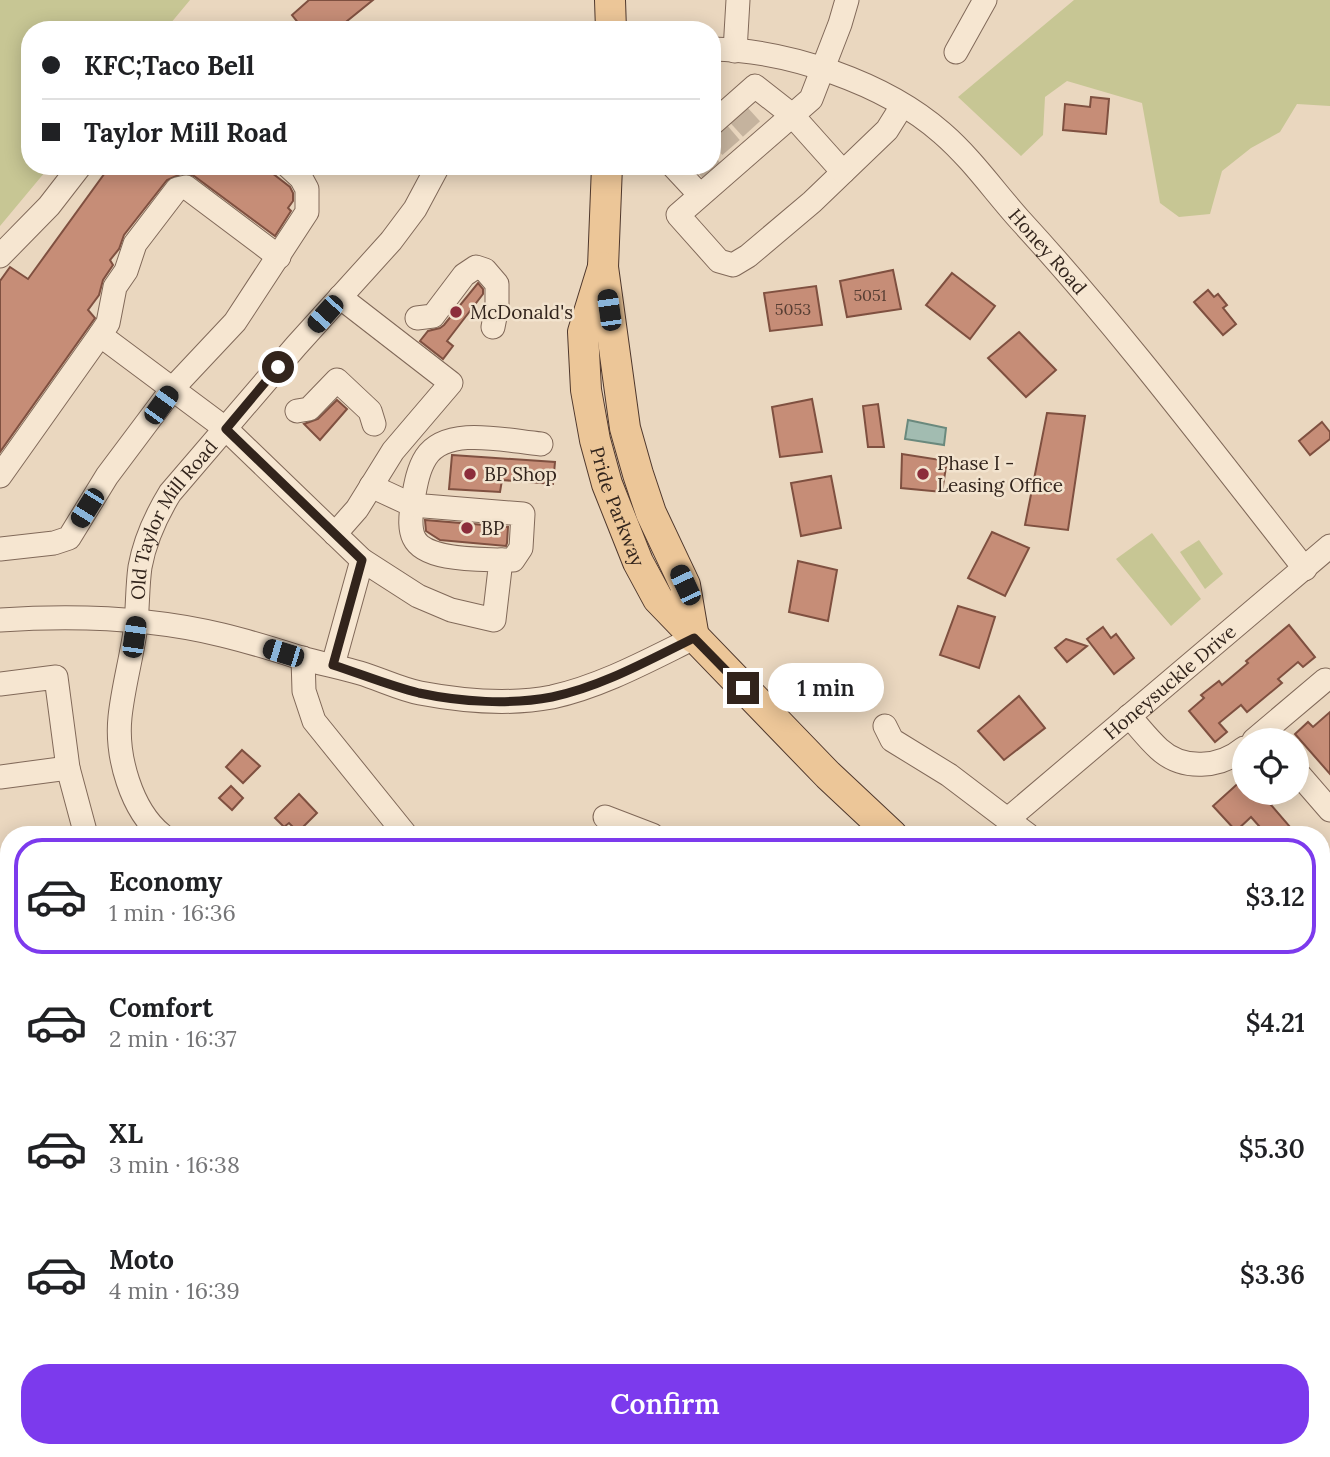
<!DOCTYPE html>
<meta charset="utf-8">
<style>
:root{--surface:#fff;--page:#f6f6f6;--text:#202124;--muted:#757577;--line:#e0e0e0;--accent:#7c3aed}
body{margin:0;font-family:Lora,serif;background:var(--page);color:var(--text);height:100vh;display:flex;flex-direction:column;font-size:26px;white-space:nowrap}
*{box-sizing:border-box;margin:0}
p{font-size:23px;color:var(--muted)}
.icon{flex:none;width:38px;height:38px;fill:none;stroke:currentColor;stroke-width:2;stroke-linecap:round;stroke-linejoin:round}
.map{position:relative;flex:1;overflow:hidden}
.sheet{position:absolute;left:0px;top:826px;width:1330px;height:632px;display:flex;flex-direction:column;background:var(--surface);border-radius:28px 28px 0 0;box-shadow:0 4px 18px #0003}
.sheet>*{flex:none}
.top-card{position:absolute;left:21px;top:21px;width:700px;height:154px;border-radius:28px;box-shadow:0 4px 18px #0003;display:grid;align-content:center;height:154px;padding:0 21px;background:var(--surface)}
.fabs{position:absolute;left:1232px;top:728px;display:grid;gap:14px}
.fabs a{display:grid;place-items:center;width:77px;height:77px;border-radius:50%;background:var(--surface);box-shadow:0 4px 18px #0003;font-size:35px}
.end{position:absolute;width:32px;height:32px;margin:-16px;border:9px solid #32241c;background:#fff;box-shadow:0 0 0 4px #fff}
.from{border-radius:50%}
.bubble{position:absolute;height:49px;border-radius:24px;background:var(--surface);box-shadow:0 4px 18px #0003;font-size:23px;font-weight:600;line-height:49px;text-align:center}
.car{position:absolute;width:21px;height:42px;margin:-21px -10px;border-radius:9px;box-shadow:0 0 5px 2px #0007;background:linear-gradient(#222 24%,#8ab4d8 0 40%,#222 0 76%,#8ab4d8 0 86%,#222 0)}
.top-card b{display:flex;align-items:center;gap:24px;height:66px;font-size:26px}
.top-card b+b{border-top:2px solid var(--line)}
.top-card i{width:18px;height:18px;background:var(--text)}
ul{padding:12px 0 0;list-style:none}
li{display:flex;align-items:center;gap:21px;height:116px;margin:0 14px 10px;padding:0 7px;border:4px solid transparent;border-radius:28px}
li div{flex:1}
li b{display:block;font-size:26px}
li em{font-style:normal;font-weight:600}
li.selected{border-color:var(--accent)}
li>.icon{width:63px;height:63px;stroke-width:1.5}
.primary-button{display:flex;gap:14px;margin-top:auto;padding:14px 21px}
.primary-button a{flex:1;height:80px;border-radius:28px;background:var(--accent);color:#fff;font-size:28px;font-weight:600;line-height:80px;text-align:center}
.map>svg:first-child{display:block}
.green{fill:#c7c694}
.water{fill:#a2bcb1;stroke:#6a897d;stroke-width:2}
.building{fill:#c68d77;stroke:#7f5040;stroke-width:2}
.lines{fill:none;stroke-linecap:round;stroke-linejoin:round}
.minor-tunnel{stroke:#c5b39e;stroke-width:23;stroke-dasharray:23 11;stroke-linecap:butt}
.minor-casing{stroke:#816959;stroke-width:25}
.major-casing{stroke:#4f382d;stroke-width:32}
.highway-casing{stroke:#4f382d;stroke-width:36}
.minor{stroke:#f6e6d1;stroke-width:23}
.major{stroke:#ecc698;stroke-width:30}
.highway{stroke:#d68a53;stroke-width:33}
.route{stroke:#32241c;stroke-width:9}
.poi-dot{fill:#8c2d3b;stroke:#f2e3ce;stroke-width:2.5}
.labels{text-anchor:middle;stroke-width:5;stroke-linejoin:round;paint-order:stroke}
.number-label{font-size:16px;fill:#573e33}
.street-label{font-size:19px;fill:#32241c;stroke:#f2e3ce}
.poi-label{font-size:19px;fill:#32241c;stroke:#f2e3ce;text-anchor:start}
</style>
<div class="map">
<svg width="1330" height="1457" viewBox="0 0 1330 1457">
<rect width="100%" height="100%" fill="#ead7bf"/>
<!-- green -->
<g class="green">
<polygon points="0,0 190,0 165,30 30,30 30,166 50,166 0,226"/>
<polygon points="1074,0 1330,0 1330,106 1297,104 1280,132 1251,148 1222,171 1210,214 1179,217 1160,203 1142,103 1067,81 1045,97 1043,135 1021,156 958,97"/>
<polygon points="1152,533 1201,599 1171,626 1116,559"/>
<polygon points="1199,540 1223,574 1205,589 1180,552"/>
<polygon points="9,967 9,1015 0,1012 0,973"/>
<polygon points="9,1113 9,1449 98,1449 78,1457 0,1457 0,1122"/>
</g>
<!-- water -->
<polygon class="water" points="908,420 946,428 944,445 905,439"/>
<!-- building -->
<g class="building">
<polygon points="309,0 373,0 336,30 304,30 292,15"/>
<polygon points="1091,97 1109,99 1106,134 1063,130 1065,104 1090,107"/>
<polygon points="110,166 263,166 290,187 293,193 293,201 288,208 291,211 275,236 194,176 183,173 167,180 124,235 119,249 110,260 113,265 103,280 99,295 88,310 95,318 0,452 0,281 10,267 28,279"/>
<polygon points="893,270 901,309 847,317 840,281"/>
<polygon points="952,273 995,306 970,339 926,305"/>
<polygon points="478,283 483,289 483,294 447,341 453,346 443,359 420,341 428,331 440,328 444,325"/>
<polygon points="816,286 822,325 770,331 764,293"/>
<polygon points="1208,290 1214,297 1218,294 1227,305 1223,308 1236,324 1223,335 1194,302"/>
<polygon points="1019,332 1056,370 1026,397 988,358"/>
<polygon points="812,399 822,452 780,457 772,407"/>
<polygon points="337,400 347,409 320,440 304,424 318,419"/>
<polygon points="878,404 884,447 868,447 863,406"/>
<polygon points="1047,413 1085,416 1068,530 1025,525"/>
<polygon points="1322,422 1330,432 1330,439 1310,455 1299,441"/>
<polygon points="902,454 947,461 942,492 901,488"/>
<polygon points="452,455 555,462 553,484 502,480 500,492 449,489"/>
<polygon points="831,476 841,528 801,536 791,483"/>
<polygon points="425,520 508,527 507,543 506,546 440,540 426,531"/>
<polygon points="992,532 1029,548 1005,596 968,578"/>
<polygon points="798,561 837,570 828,621 789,612"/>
<polygon points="958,606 995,617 979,668 940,655"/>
<polygon points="1289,625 1315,657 1303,667 1298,662 1278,679 1282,683 1247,712 1241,705 1219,723 1227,732 1215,742 1189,711 1204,698 1201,695 1219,681 1222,685 1248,663 1246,661"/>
<polygon points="1103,627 1111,638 1116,634 1134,658 1114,674 1087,639"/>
<polygon points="1066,639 1087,646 1067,662 1055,648"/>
<polygon points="1019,696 1045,728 1004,760 978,731"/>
<polygon points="1330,712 1330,774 1295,734 1308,722 1313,727"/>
<polygon points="242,750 260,766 243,783 226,767"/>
<polygon points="1244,778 1244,793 1285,793 1271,805 1291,828 1282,835 1267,835 1251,817 1236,831 1213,806"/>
<polygon points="231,786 243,798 232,810 219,798"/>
<polygon points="299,794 317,813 298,832 289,823 284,827 275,818"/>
</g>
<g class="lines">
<!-- minor-tunnel -->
<g class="minor-tunnel">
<polyline points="736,112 756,134"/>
<polyline points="716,130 735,152"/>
<polyline points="708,166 712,172"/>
</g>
<!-- minor casing -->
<g class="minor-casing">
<g id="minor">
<polyline points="847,0 840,24 811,99 678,215 719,261 733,265 748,256 812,202 887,130 902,106"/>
<path id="s1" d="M 712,49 C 788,50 885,83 942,133 C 972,159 994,191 1020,220 C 1121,330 1212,451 1305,569"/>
<polyline points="735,51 738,0"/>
<polyline points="956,52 985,0"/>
<polyline points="712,124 755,86 792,115 843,172"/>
<polyline points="673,166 700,195"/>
<polyline points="0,256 49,206 80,166"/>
<polyline points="417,318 433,316 464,275 476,267 485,270 497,284 497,307 493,327"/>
<path d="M 100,335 L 226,429 L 362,560 L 418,596 L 451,610 L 494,620 L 501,560 C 479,559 425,561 414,538 C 409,528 411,515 412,505 L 371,486"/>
<polyline points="297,411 309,409 337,380 370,411 374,424"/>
<polyline points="0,476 100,335 108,323 115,287 126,271 135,244 177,189 186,187 279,257"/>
<polyline points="335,534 357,509 393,451 451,383 340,297"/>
<polyline points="0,549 54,543 69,538 107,476 173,388 235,322 307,212 307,189 301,178 288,166"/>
<path d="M 501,560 L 513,560 L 521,548 L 523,514 L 412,505 C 415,489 417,471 426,457 C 447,425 507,441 541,444"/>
<path d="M 0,620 C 74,615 149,617 222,635 C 247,641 273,649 298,657 C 318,663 339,667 360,673 C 380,679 400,689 420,693 C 462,701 510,705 552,697 C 602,686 649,660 694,638"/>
<polyline points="303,658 304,691 314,721 406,835"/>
<polyline points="333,665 362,560"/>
<polyline points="0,684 56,677 68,768 86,835"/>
<path d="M 1129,716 C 1139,727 1148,739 1159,749 C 1183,771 1220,768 1244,748"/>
<polyline points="885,726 892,740 949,775 1028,835"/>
<polyline points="1254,740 1325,680"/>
<polyline points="1297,772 1330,810"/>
<polyline points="0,777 68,768"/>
<polyline points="605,817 652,835"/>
<path id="s2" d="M 1008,819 L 1330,546"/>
<path id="s3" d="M 162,835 C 131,810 116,756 120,717 C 123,688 131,660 135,632 C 138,610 137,588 140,567 C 145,539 156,516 170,493 L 296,346 L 391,241 L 415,209 L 438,166"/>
<polyline points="1321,890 1330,888"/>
<polyline points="0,932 9,929"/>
</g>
</g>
<!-- major casing -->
<g class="major-casing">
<g id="major">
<polyline points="610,0 611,30"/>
<polyline points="607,166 603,267 625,428 638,474 651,513 685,585 694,638"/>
<path id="s4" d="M 603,267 L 583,332 L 586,390 L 595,440 L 607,484 L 638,562 L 658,599 L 828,775 L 892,835"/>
<polyline points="1130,1457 1130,1449"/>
<polyline points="1163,1457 1163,1449"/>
</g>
</g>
<!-- highway casing -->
<g class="highway-casing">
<g id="highway">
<polyline points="1321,988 1330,985"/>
<polyline points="1321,1052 1330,1047"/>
<polyline points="287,1457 312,1449"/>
<polyline points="1185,1457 1186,1449"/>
</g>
</g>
<!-- minor -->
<use href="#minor" class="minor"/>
<!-- major -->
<use href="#major" class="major"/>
<!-- highway -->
<use href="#highway" class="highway"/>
</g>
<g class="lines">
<!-- route -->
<path class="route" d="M 278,367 L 226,429 L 362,560 L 333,665 C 361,674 390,686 419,693 C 461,702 510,705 552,697 C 601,687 649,660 694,638 L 743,688"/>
</g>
<!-- markers -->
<g class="poi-dot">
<circle cx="456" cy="312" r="7"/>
<circle cx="470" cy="474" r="7"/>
<circle cx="923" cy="474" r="7"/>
<circle cx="467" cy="528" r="7"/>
</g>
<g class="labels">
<!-- number labels -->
<g class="number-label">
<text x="870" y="301">5051</text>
<text x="793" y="315">5053</text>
</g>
<!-- street labels -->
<g class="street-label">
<text dy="7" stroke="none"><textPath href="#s1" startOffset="408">Honey Road</textPath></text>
<text dy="7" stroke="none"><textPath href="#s4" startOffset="247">Pride Parkway</textPath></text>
<text dy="7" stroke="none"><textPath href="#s3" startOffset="338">Old Taylor Mill Road</textPath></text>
<text dy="7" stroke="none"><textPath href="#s2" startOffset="212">Honeysuckle Drive</textPath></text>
</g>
<!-- poi labels -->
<g class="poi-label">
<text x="470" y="319">McDonald's</text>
<text x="937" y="470">Phase I -<tspan x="937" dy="22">Leasing Office</tspan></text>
<text x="484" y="481">BP Shop</text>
<text x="481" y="535">BP</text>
</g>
</g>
</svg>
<div class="fabs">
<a><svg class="icon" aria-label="locate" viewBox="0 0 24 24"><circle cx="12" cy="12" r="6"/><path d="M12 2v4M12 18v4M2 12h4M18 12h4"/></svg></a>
</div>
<i class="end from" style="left:278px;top:367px"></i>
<i class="end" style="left:743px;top:688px"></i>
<div class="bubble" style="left:768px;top:663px;width:116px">1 min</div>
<i class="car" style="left:609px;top:310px;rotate:352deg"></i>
<i class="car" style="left:325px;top:314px;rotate:222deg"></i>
<i class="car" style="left:161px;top:405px;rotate:36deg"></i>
<i class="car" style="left:87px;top:508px;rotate:212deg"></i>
<i class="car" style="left:685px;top:585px;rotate:335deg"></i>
<i class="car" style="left:134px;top:637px;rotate:8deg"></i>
<i class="car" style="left:283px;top:653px;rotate:287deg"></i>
<div class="top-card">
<b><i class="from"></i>KFC;Taco Bell</b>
<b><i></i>Taylor Mill Road</b>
</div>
<section class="sheet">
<ul>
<li class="selected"><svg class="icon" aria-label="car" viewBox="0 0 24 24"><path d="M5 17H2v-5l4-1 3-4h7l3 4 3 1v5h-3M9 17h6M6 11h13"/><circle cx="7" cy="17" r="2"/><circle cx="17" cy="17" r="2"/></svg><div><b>Economy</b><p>1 min · 16:36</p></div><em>$3.12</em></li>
<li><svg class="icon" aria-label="car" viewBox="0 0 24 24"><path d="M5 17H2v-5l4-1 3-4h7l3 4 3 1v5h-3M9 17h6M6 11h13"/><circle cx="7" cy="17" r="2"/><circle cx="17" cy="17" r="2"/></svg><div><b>Comfort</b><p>2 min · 16:37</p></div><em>$4.21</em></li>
<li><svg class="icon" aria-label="car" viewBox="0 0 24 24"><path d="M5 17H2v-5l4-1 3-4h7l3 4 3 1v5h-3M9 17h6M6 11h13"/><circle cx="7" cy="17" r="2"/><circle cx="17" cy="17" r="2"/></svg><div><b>XL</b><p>3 min · 16:38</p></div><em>$5.30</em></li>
<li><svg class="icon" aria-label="car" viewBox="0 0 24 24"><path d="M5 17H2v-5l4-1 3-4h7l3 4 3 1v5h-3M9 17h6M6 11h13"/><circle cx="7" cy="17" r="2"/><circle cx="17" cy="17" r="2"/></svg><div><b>Moto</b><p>4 min · 16:39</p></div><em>$3.36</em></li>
</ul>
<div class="primary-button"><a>Confirm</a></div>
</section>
</div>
